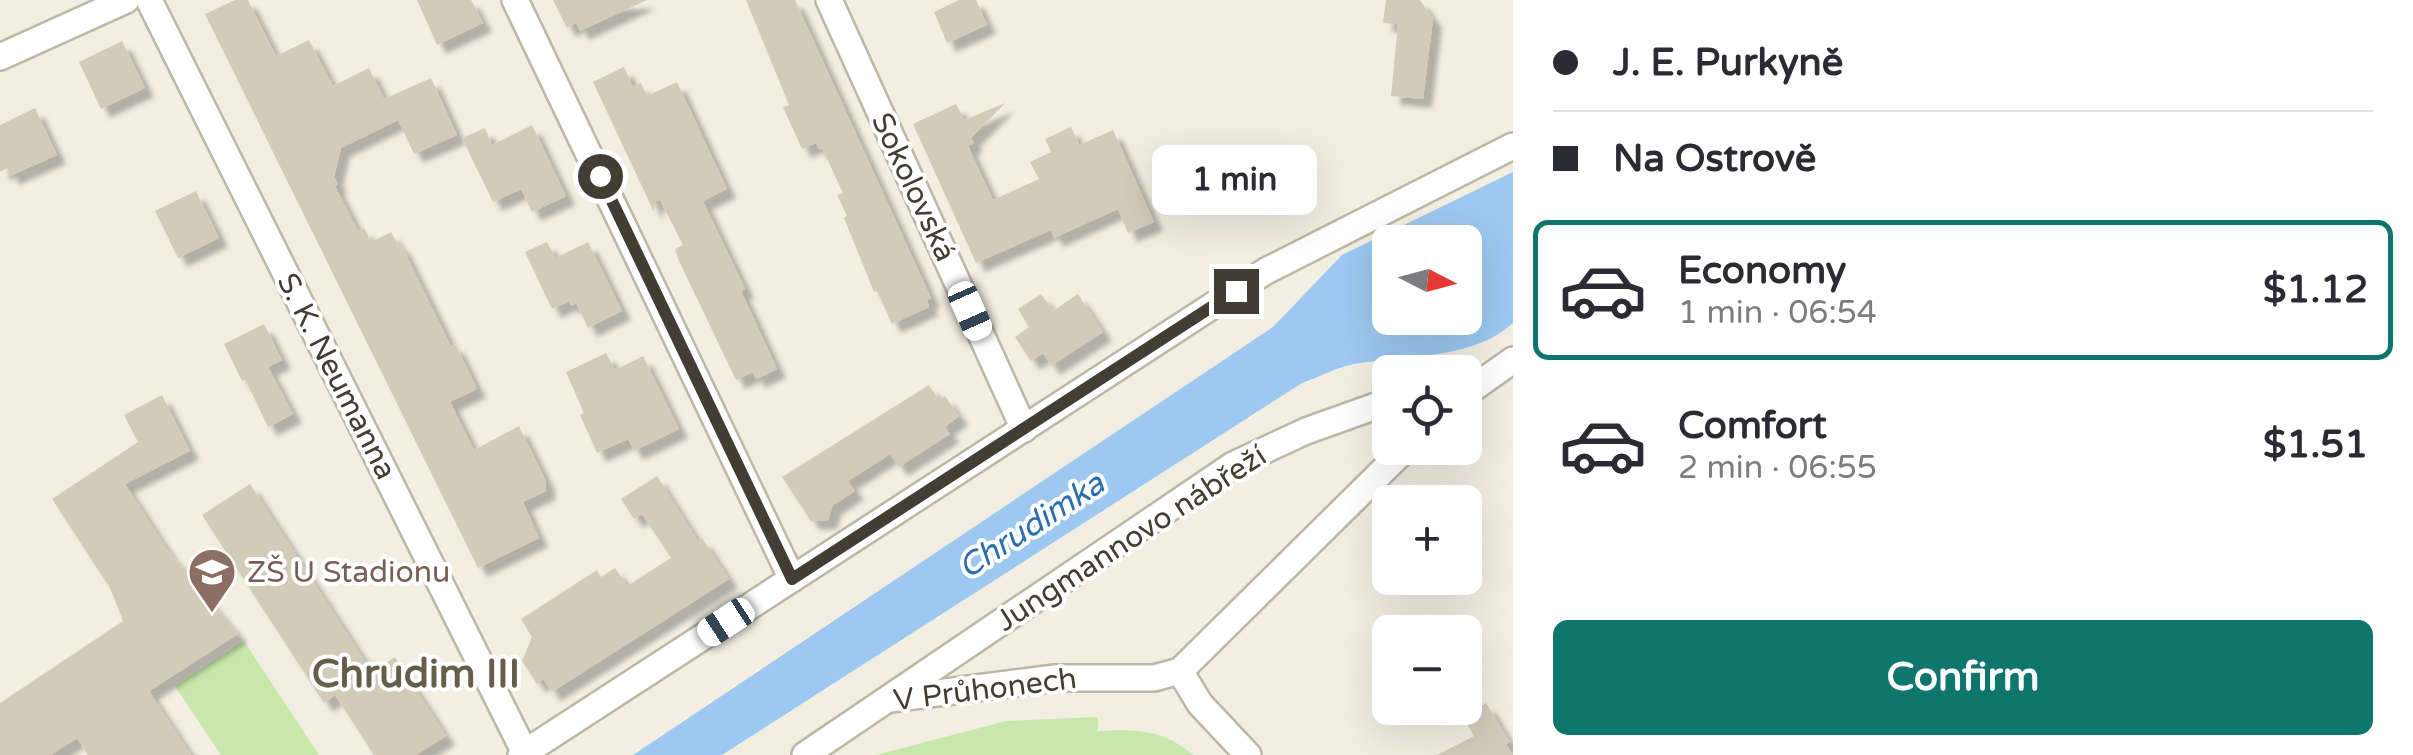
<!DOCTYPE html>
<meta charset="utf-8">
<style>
:root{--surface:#fff;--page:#f2f2f3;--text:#2b2b33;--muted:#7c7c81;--line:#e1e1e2;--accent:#0f766e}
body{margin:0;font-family:"Varela Round",sans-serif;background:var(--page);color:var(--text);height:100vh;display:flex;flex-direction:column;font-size:38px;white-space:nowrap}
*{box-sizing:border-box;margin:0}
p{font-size:32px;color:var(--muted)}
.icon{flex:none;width:55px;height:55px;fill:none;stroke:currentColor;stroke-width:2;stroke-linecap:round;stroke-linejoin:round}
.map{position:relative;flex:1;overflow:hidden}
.drawer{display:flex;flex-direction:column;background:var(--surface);width:900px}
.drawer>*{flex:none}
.hud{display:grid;align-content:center;height:220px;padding:0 40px;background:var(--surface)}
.needle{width:65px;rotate:96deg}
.buttons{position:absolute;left:1372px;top:225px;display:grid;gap:20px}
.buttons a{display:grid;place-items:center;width:110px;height:110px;border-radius:15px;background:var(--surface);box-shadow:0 10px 40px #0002;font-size:50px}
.end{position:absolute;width:45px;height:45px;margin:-22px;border:12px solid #433e33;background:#fff;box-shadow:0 0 0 5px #fff}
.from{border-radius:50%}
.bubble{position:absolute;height:70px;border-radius:15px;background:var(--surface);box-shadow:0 10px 40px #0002;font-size:32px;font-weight:800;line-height:70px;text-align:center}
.car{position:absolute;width:30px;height:60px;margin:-30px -15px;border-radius:12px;box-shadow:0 0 8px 2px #0007;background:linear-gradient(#fff 24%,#345 0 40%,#fff 0 76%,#345 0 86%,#fff 0)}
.hud b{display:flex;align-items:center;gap:35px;height:95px;font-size:38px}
.hud b+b{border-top:2px solid var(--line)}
.hud i{width:25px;height:25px;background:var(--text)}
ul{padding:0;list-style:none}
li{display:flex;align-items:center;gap:30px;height:140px;margin:0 20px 15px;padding:0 20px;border:5px solid transparent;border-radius:15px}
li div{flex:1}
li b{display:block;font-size:38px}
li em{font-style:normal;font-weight:800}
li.active{border-color:var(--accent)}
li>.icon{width:90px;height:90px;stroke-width:1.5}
.button{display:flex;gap:20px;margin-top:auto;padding:20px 40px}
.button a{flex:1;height:115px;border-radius:15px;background:var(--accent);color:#fff;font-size:40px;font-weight:800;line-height:115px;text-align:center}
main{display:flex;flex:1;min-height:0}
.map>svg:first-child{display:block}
.green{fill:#c7e8aa}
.water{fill:#9cc8f1;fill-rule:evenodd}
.building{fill:#d3cbb8;filter:url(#shadow)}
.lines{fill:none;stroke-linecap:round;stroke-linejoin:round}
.minor-casing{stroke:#bdb7a5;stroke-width:30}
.minor{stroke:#fff;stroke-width:25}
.route{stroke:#433e33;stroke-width:12}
.labels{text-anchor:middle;stroke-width:8;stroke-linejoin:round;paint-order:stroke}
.street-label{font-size:30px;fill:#433e33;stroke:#fff}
.education-label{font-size:30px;fill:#785e54;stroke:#fff;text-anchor:start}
.water-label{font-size:32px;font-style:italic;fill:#2b6eb0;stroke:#fff}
.district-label{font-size:40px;font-weight:bold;fill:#665d4a;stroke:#fff}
</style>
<main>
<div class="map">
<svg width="1513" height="755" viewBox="0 0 1513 755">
<defs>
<filter id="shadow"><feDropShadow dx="9" dy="9" stdDeviation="2.5" flood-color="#0004"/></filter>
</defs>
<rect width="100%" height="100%" fill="#f2eee2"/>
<!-- green -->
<g class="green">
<polygon points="244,641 319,755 221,755 175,686"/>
<path d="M 1098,717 L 1098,731 C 1136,729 1163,729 1193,755 L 876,755 L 1006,721 Z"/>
</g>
<!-- water -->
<path class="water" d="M 1513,172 L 1513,323 C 1473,360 1406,355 1354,364 C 1337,367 1319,377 1302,383 L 722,755 L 633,755 L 1273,327 L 1342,255 ZM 1390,242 L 1465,242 L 1465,318 L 1390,318 Z"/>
<!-- building -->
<g class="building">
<polygon points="235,0 248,0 276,56 309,40 333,86 369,68 384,99 431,78 457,135 414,154 398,120 341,148 334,177 338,184 335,186 358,231 364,228 371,242 391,232 398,245 400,243 451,346 455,344 477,389 450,402 474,450 519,426 546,481 546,491 523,502 539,538 478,568 205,14"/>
<polygon points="417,0 471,0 483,23 437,45"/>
<polygon points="553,0 647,0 580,31 576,23 567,28"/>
<polygon points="746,0 795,0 931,298 927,300 929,307 892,324 877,291 874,292 844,218 847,216 837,195 843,193 822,148 819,150 816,143 802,149 783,107 789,105"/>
<polygon points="959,0 976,0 987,25 947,43 934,12"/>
<polygon points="1386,0 1420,0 1433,19 1423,99 1391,96 1398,24 1383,23"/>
<polygon points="122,41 145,88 101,109 79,62"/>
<polygon points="624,67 633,87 641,83 647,96 677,82 727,189 703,201 745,289 741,291 777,369 756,379 753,372 736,380 679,261 675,249 683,245 660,200 654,202 654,212 593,82"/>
<polygon points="1005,103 971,138 974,143 968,146 993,200 1039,179 1030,162 1051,152 1045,139 1071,127 1079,145 1113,130 1154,222 1128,233 1118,209 1054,238 1051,230 976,263 913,124 956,104 964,120"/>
<polygon points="35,108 57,155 10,176 7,168 0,172 0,125"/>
<polygon points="532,125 566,196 532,212 521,189 493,202 462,138 485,128 492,145"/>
<polygon points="196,191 219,238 178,258 155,211"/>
<polygon points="547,242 555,258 588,242 622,311 588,328 576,303 571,306 569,301 552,309 525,252"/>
<polygon points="1041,294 1053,311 1078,294 1103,332 1051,366 1043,353 1031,361 1015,337 1029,327 1018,309"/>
<polygon points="264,324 282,360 268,367 293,414 268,427 245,379 242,381 224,344"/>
<polygon points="606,353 615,370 643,356 679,429 634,451 628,439 597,453 580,415 584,413 566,372"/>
<polygon points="929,385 939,400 945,396 959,416 945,427 950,434 899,467 890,454 848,481 855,491 833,505 828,520 811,521 782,477"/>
<polygon points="162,395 190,451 125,484 168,551 238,634 149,691 191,755 88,755 77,738 51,755 0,755 0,703 123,621 110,588 52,499 138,442 124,415"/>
<polygon points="657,476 698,541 702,538 729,579 552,692 543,679 537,684 522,661 532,637 521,619 597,570 601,577 615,568 627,586 671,558 642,514 634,519 621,499"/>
<polygon points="250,484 372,672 395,657 446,736 416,755 374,755 335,695 324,703 202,515"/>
<polygon points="1486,703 1510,742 1506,744 1513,755 1437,755 1474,736 1463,717"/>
</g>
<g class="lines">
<!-- minor casing -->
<g class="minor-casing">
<g id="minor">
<polyline points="149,0 525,753"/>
<polyline points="515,0 792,579"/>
<polyline points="829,0 1024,429"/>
<polyline points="0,57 126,0"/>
<polyline points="1465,394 1513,360"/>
<polyline points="1180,671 1200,704 1248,755"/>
<polyline points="890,699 1055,678 1154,678 1180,671 1406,448"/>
<polyline points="521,755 1266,271 1513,146"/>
<polyline points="805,755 1233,465 1306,431 1390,401"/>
</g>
</g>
<!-- minor -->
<use href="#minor" class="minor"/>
</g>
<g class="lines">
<!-- route -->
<polyline class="route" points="600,176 792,579 1236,291"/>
</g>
<!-- icons -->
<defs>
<g id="school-pin" transform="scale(2.5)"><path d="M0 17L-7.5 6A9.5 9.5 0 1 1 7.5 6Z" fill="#8d6e63" stroke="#fff"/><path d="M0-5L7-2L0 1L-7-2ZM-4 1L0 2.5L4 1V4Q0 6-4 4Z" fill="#fff"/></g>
</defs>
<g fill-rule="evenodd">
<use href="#school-pin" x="212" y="572"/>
</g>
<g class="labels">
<!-- street labels -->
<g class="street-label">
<text transform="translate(914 187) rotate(65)" y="10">Sokolovská</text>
<text transform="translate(337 376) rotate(63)" y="10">S. K. Neumanna</text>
<text transform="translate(1131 538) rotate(-33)" y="10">Jungmannovo nábřeží</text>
<text transform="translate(985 689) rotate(-7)" y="10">V Průhonech</text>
</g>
<!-- education labels -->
<g class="education-label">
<text x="247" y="582">ZŠ U Stadionu</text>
</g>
<!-- water labels -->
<g class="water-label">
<text transform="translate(1031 525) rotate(-33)" y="11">Chrudimka</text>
</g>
<!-- district labels -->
<g class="district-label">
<text x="416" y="687">Chrudim III</text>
</g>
</g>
</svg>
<div class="buttons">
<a><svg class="needle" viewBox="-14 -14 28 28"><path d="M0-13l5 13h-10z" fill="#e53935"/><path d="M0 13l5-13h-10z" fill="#7c7c81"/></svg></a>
<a><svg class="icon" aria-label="locate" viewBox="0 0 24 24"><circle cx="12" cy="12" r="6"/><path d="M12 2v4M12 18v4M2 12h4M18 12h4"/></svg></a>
<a>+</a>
<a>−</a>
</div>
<i class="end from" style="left:600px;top:176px"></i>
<i class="end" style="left:1236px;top:291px"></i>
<div class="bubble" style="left:1152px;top:145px;width:165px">1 min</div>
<i class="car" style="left:970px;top:311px;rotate:156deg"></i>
<i class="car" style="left:726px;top:622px;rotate:237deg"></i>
</div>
<section class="drawer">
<div class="hud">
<b><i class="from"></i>J. E. Purkyně</b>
<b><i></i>Na Ostrově</b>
</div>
<ul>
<li class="active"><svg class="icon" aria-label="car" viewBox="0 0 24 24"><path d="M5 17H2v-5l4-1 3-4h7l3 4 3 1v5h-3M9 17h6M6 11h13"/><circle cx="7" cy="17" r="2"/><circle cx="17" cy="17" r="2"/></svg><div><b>Economy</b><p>1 min · 06:54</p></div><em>$1.12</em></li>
<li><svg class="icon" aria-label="car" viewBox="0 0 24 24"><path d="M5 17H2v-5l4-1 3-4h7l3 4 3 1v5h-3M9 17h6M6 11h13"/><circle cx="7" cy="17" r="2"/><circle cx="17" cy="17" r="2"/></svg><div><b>Comfort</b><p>2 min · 06:55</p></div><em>$1.51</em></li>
</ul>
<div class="button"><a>Confirm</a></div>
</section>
</main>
